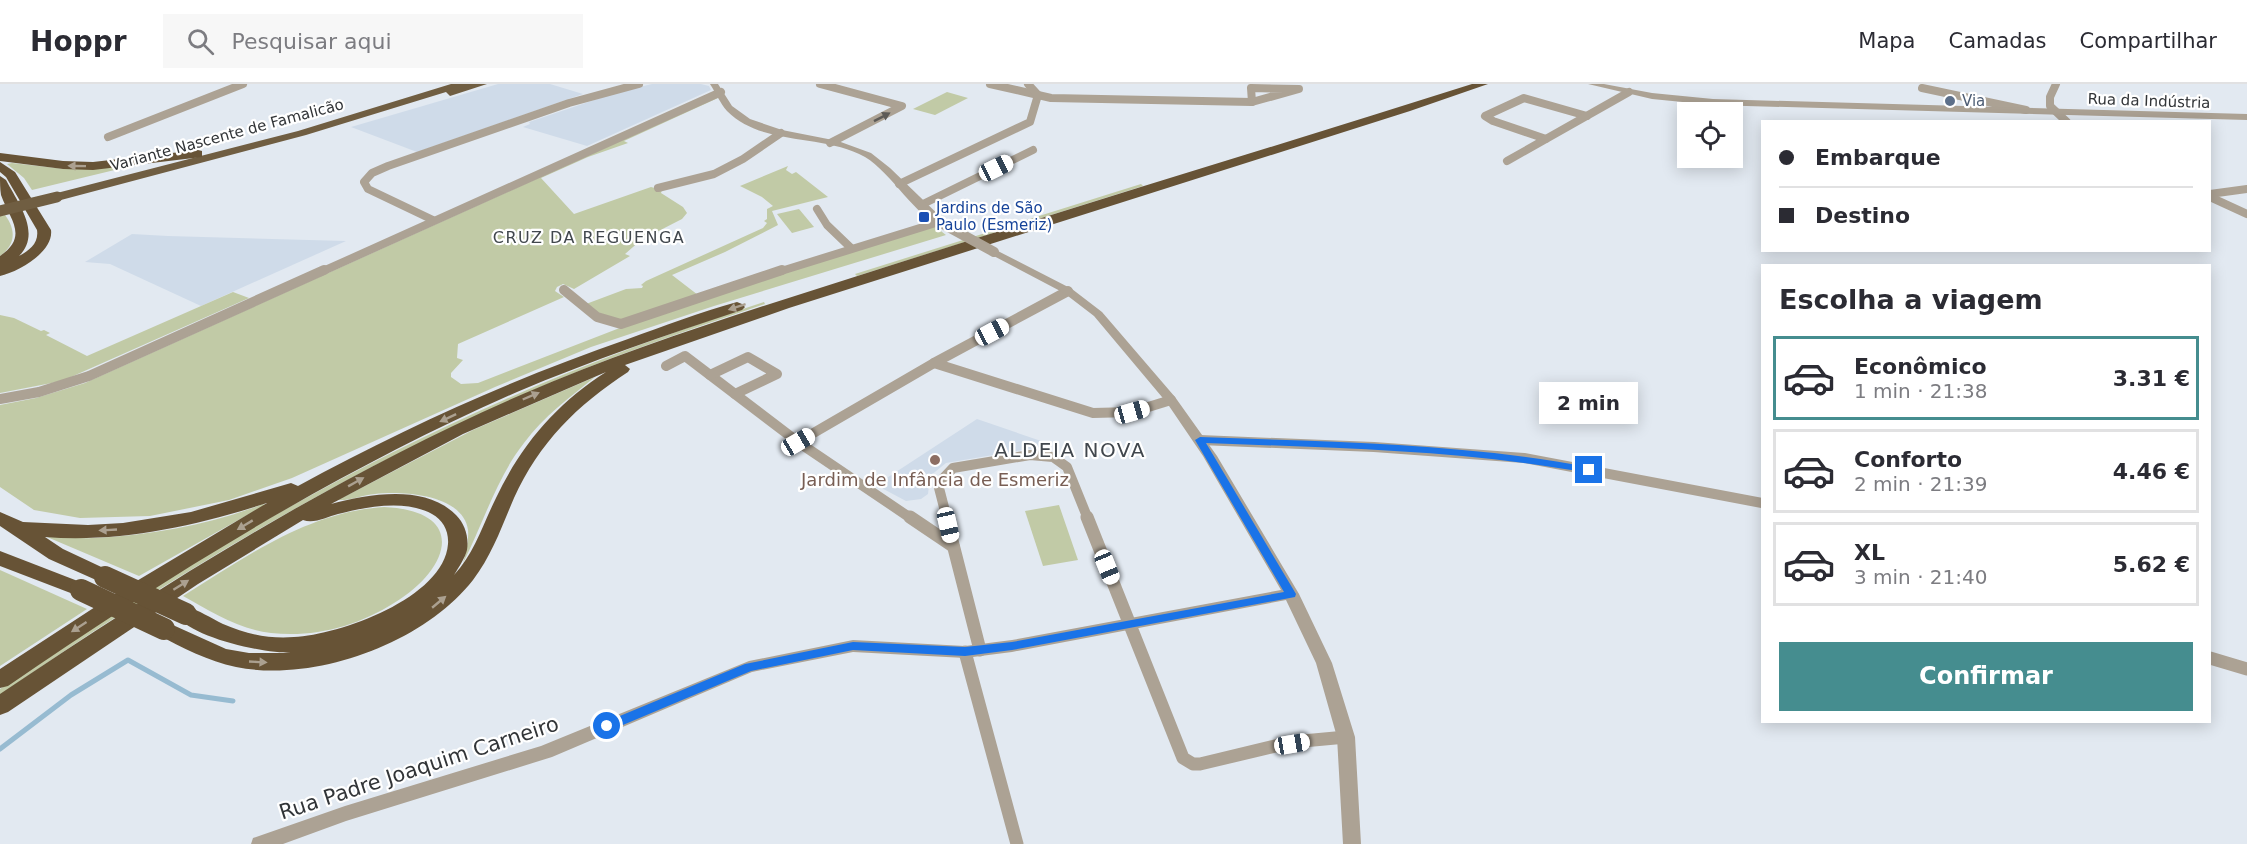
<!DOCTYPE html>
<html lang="pt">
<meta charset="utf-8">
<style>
:root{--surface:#fff;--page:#f7f7f7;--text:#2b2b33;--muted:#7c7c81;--line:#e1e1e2;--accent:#458d8f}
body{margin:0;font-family:"DejaVu Sans",sans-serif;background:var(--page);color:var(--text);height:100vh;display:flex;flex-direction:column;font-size:22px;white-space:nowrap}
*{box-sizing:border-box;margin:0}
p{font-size:20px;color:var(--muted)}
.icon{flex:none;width:33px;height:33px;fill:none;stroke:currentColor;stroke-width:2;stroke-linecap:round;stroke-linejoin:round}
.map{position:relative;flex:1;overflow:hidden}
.side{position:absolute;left:1761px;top:180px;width:450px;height:459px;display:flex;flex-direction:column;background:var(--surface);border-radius:0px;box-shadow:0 3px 15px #0003}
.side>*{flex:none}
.top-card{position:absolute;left:1761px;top:36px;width:450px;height:132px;border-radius:0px;box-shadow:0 3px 15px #0003;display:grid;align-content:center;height:132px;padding:0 18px;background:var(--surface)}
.controls{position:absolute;left:1677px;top:18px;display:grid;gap:12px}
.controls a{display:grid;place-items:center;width:66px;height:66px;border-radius:0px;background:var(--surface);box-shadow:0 3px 15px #0003;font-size:30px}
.end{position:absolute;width:27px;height:27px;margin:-14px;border:8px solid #1a73e8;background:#fff;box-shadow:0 0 0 3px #fff}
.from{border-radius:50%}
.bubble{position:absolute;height:42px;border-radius:0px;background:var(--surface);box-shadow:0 3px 15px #0003;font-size:20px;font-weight:700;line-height:42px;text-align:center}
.car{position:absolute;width:18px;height:36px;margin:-18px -9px;border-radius:8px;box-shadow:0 0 4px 2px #0007;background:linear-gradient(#fff 24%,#345 0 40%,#fff 0 76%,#345 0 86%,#fff 0)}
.top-card b{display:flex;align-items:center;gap:21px;height:57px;font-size:22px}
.top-card b+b{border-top:2px solid var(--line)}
.top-card i{width:15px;height:15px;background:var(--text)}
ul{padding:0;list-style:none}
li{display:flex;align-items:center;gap:18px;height:84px;margin:0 12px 9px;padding:0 6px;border:3px solid var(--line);border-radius:0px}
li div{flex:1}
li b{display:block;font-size:22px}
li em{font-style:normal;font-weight:700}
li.current{border-color:var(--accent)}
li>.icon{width:54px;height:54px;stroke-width:1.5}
h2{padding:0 18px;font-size:27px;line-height:72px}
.action{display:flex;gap:12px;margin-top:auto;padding:12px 18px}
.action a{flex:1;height:69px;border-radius:0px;background:var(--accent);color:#fff;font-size:24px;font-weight:700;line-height:69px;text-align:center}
header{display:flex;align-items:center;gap:36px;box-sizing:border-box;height:84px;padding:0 30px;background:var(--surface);border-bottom:2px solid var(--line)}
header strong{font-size:28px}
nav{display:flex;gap:33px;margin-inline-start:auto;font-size:21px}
.search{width:420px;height:54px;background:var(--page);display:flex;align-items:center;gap:15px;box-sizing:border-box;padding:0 21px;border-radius:0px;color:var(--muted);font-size:22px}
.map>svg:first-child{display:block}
.built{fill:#cfdbe9}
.green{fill:#c1caa6}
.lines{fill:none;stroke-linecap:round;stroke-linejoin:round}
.stream{stroke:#97bbd1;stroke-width:5}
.minor-far2{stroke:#aca294;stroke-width:8}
.minor-far1{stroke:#aca294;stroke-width:10}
.minor{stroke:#aca294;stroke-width:13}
.tertiary{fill:#aca294;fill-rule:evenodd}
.trunk{fill:#705e42;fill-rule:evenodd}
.motorway{fill:#675336;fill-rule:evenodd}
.tertiary-bridge{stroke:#aca294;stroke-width:10}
.trunk-bridge{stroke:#705e42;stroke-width:11}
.motorway-bridge{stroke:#675336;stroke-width:22}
.oneway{fill:#5d5b58}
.oneway2{fill:#aba090}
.route{fill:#1a73e8}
.service-dot{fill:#5c6f8a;stroke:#fff;stroke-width:2}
.transit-dot{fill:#1a4fb4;stroke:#fff;stroke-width:2}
.education-dot{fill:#8d6e63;stroke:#fff;stroke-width:2}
.labels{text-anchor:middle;stroke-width:4.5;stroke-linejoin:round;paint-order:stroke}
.far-service-label{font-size:15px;fill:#4e5e75;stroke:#fff;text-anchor:start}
.far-street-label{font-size:15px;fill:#323538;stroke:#fff}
.far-transit-label{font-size:15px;fill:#164399;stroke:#fff;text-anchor:start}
.far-neighbourhood-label{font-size:16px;letter-spacing:1.5px;fill:#41474d;stroke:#fff}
.education-label{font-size:18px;fill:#785e54;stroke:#fff}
.neighbourhood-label{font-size:20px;letter-spacing:1.5px;fill:#41474d;stroke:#fff}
.near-street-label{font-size:21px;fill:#323538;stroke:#fff}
</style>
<header>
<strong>Hoppr</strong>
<div class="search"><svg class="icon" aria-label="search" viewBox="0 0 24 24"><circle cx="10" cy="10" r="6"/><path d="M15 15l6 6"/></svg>Pesquisar aqui</div>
<nav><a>Mapa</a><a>Camadas</a><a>Compartilhar</a></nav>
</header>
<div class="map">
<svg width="2247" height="760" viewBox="0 0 2247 760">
<rect width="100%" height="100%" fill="#e2e9f1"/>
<!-- built -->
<g class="built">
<polygon points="498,0 550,0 583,10 417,68 351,43"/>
<polygon points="652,0 701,0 709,2 711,6 587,62 523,43 530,40 529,38 615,9"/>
<polygon points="132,150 168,152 346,157 201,222 110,180 85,178"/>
<polygon points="977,335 1044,358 1040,363 946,379 930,392 928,410 921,415 906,417 876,401"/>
</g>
<!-- green -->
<g class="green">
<polygon points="947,8 968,14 935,31 913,25"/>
<polygon points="715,14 718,14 624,57 628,59 588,73 541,94 574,130 651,103 662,106 661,109 683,123 687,129 682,135 641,156 625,170 630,172 574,205 563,200 557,203 555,207 564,213 458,260 457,274 463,276 451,289 451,293 461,300 478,299 679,221 933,141 946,151 714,222 591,263 495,303 292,394 229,416 150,432 80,434 34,426 0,403 0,321 36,314 85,299"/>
<polygon points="12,79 65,85 127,83 32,106 24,94 7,80"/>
<polygon points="788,82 786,86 792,90 796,88 828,113 772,127 778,141 725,168 672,191 698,211 623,238 598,229 586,220 626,205 642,204 643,202 641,201 646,197 763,144 767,139 764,137 767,135 767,125 773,122 762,113 740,102"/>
<polygon points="1141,100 1143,102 857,192 855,190"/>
<polygon points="799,125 814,143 792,149 777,130"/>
<path d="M 5,131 C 16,146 16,160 0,172 L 0,132 Z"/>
<polygon points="233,208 249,214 62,297 0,309 0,231 14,234 41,247 44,246 50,249 46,251 87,272"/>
<path d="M 764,218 L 765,220 C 685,247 604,275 527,309 C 341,390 166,495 0,611 L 0,605 C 159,494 327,394 504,316 C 589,278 676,247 764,218 Z"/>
<path d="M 595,293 C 569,314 544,332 524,359 C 497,393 483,440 463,479 C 466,468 469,457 468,446 C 463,410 402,407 375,410 C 363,411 349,417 338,416 L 473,346 Z"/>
<path d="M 263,420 L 265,421 L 139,492 L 47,453 C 62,451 79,455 94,454 C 152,451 209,441 263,420 Z"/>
<polygon points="1059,421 1078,476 1043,482 1025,427"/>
<path d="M 384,423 C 470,427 449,486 394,519 C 358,542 314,554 271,549 C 240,546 210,527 183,512 C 246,473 307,428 384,423 Z"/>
<polygon points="0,486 87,525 0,582"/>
</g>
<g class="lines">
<!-- stream -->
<polyline class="stream" points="0,665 71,611 128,576 191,611 233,617"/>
<!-- minor-far2 -->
<g class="minor-far2">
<polyline points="820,0 902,22 830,59"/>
<polyline points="990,0 1051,14 1252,18"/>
<polyline points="2056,0 2050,13 2050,22 2067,38"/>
<polygon points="1251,4 1299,5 1252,18"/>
<polyline points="1922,4 2026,26"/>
<polyline points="108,53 243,0"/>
<polyline points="1546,55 1493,37 1485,32 1524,14 1587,32"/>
<polyline points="1507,77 1629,8"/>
<polyline points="899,100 1030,38 1038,11 1028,0"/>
<polyline points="658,104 714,90 743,75 781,49"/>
<polyline points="2210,110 2247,105"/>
<polyline points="2210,113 2247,130"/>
<polyline points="921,121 1033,66"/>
<polyline points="817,125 827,141 851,164"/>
<polyline points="433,136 368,105 364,98 372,89 388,82 569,19 639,0"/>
<polyline points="321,188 721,8"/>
<polyline points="778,188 939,138"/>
</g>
<!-- minor-far1 -->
<g class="minor-far1">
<polyline points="564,206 597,233 621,240 782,186"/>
<polyline points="934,279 1093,329 1132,328 1171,316"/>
<polyline points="666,282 685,272 798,358 912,435"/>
<polyline points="710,291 748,273 777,290 735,310"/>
<polyline points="0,315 39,308 89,292 324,186"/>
<polyline points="1200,356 1374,363 1524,374 1762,419"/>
<polyline points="798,358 934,279 1068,207"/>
<polyline points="947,435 938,400 953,384 1030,371 1053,373 1067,383 1088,435"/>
</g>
<!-- minor -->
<g class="minor">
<polyline points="910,433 953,462"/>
<polyline points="946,433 980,566"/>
<polyline points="1087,433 1183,674 1193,680 1200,680 1292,658 1346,653"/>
<polyline points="965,568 1017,760"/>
<polyline points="2210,574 2247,585"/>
</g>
<!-- tertiary -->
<g class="tertiary">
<path d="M 710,0 L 718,0 L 732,22 L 750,35 L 782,46 L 838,57 L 871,69 L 890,84 L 948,140 L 943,143 C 916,134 892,89 865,73 C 823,49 763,63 727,27 C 720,19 716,9 710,0 Z"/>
<polygon points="1588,0 1604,0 1652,9 1713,15 2247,30 2247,36 1713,21 1652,15"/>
<polygon points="994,165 1072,205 1102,228 1175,313 1217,372 1299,510 1332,579 1355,653 1361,760 1343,760 1337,653 1316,579 1286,516 1012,568 965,574 853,568 752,588 552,673 346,737 283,760 251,760 253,754 345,722 541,662 749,577 853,556 965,562 1012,556 1281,506 1203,372 1167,319 1094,232 1064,209 990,170 989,168"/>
</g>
<!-- trunk -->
<polygon class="trunk" points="451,0 487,0 450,12 446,8 306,51 61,116 57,117 51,113 53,110 298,47"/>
<!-- motorway -->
<g class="motorway">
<path d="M 1472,0 L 1488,0 L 1410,27 L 789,224 L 625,281 L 630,285 L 628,288 C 577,321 539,359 514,414 C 502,442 492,471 473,496 C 424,559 315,599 236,583 C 208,577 182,564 157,550 L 153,545 L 157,540 L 164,537 L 226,565 L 249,569 L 291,569 C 264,569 190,554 176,530 L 179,525 L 186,523 C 199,526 211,534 223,540 C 246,550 269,555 294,553 C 339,551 444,514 448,460 C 449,447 443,436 432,430 C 405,415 366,423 338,430 C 327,433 314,440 303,436 L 198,500 L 8,628 L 0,631 L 0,610 C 167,498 338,390 523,310 C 644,258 770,220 895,180 C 1087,119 1280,61 1472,0 ZM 606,288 C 557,319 521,361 496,414 C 483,440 474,470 454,491 C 459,483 465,474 467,466 C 469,453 465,440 456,431 C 425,400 370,410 331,420 L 463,350 Z"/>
<polygon points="198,66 202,67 202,73 93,86 63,85 0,77 0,69 63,77 93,78"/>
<path d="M 0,78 L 15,88 L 51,146 C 54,168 18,188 0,192 L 0,172 C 29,152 10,136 1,111 C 0,105 0,98 0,92 L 6,96 C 18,119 42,149 19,172 C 30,166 39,159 37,146 L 6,93 L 0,88 Z"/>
<path d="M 737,218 L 742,220 L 745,223 L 742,226 C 666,251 590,277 517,308 C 337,387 169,491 8,602 L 0,604 L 0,585 L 115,510 L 267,419 C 196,442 119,459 45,453 L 63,465 L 112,488 L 115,493 L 112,498 L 105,500 L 49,475 L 0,442 L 0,428 L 23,438 L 88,441 L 123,439 L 191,428 L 291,399 L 298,402 C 404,344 515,294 628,255 C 664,242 700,228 737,218 Z"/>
<polygon points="0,467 88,501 91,506 88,511 81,513 0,482"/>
</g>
<!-- tertiary-bridge -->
<polyline class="tertiary-bridge" points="943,140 994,168"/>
<!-- trunk-bridge -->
<polyline class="trunk-bridge" points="0,127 57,113"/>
<!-- motorway-bridge -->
<g class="motorway-bridge">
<polyline points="105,493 186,530"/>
<polyline points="81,506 164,545"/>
</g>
</g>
<!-- one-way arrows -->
<defs><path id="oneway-solid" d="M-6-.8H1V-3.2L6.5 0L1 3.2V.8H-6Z" transform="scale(1.5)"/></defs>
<use class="oneway" href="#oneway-solid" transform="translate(882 33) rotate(-27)"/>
<g class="oneway2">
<use href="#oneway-solid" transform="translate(77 82) rotate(-179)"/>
<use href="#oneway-solid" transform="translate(737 223) rotate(162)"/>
<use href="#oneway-solid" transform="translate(531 312) rotate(-23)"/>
<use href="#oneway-solid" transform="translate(448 334) rotate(155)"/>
<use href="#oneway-solid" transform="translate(356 398) rotate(-29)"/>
<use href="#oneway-solid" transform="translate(245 441) rotate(149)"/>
<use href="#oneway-solid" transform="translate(108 446) rotate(177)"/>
<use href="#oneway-solid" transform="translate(181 501) rotate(-32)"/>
<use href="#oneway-solid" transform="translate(439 518) rotate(-40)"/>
<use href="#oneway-solid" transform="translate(79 543) rotate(147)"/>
<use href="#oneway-solid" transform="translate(258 578) rotate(3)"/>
</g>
<!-- route -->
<path class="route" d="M 1200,353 C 1330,358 1461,359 1589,383 L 1594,386 L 1589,389 C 1463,366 1334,364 1206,359 L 1296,510 L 1295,513 L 1012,566 L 965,572 L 853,566 L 751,587 L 611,646 L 603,646 L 601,642 L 603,639 L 745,580 L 853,558 L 965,563 L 1012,558 L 1284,508 L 1195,356 Z"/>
<!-- markers -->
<circle class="service-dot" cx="1950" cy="17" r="6"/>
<rect class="transit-dot" x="918" y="127" width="12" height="12" rx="3"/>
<circle class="education-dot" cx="935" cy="376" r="6"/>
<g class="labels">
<!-- far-service labels -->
<g class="far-service-label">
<text x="1962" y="22">Via</text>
</g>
<!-- far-street labels -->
<g class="far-street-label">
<text transform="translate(2149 17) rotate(2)" y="5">Rua da Indústria</text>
<text transform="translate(227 51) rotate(-15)" y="5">Variante Nascente de Famalicão</text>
</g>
<!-- far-transit labels -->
<g class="far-transit-label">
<text x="936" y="129">Jardins de São<tspan x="936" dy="17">Paulo (Esmeriz)</tspan></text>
</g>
<!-- far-neighbourhood labels -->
<g class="far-neighbourhood-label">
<text x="589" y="159">CRUZ DA REGUENGA</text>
</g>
<!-- education labels -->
<g class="education-label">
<text x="935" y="402">Jardim de Infância de Esmeriz</text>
</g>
<!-- neighbourhood labels -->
<g class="neighbourhood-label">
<text x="1070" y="373">ALDEIA NOVA</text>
</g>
<!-- near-street labels -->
<g class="near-street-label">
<text transform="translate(419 684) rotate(-18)" y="7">Rua Padre Joaquim Carneiro</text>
</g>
</g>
</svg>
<div class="controls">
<a><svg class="icon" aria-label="locate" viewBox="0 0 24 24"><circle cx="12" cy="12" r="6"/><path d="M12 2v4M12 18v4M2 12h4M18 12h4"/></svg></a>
</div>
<i class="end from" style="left:607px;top:642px"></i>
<i class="end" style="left:1589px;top:386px"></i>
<div class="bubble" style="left:1539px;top:298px;width:99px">2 min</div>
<i class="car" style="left:996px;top:84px;rotate:64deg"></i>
<i class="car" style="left:992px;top:248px;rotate:62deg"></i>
<i class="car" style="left:1132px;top:328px;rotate:74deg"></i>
<i class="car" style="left:798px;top:358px;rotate:60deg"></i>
<i class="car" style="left:948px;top:441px;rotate:167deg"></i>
<i class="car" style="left:1107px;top:483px;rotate:158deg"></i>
<i class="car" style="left:1292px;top:660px;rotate:80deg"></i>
<div class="top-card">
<b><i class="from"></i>Embarque</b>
<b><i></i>Destino</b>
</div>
<section class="side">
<h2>Escolha a viagem</h2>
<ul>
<li class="current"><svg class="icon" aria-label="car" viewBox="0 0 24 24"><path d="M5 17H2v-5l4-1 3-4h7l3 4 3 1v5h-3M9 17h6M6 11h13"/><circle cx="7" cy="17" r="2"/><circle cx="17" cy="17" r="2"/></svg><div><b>Econômico</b><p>1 min · 21:38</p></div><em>3.31 €</em></li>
<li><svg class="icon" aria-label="car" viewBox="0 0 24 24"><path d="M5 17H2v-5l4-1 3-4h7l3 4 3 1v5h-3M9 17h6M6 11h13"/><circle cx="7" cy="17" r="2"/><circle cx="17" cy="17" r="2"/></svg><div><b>Conforto</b><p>2 min · 21:39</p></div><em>4.46 €</em></li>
<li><svg class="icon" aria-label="car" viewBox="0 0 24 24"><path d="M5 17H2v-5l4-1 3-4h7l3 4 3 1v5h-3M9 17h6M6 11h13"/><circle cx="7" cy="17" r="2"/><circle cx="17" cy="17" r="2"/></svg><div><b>XL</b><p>3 min · 21:40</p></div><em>5.62 €</em></li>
</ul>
<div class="action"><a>Confirmar</a></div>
</section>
</div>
